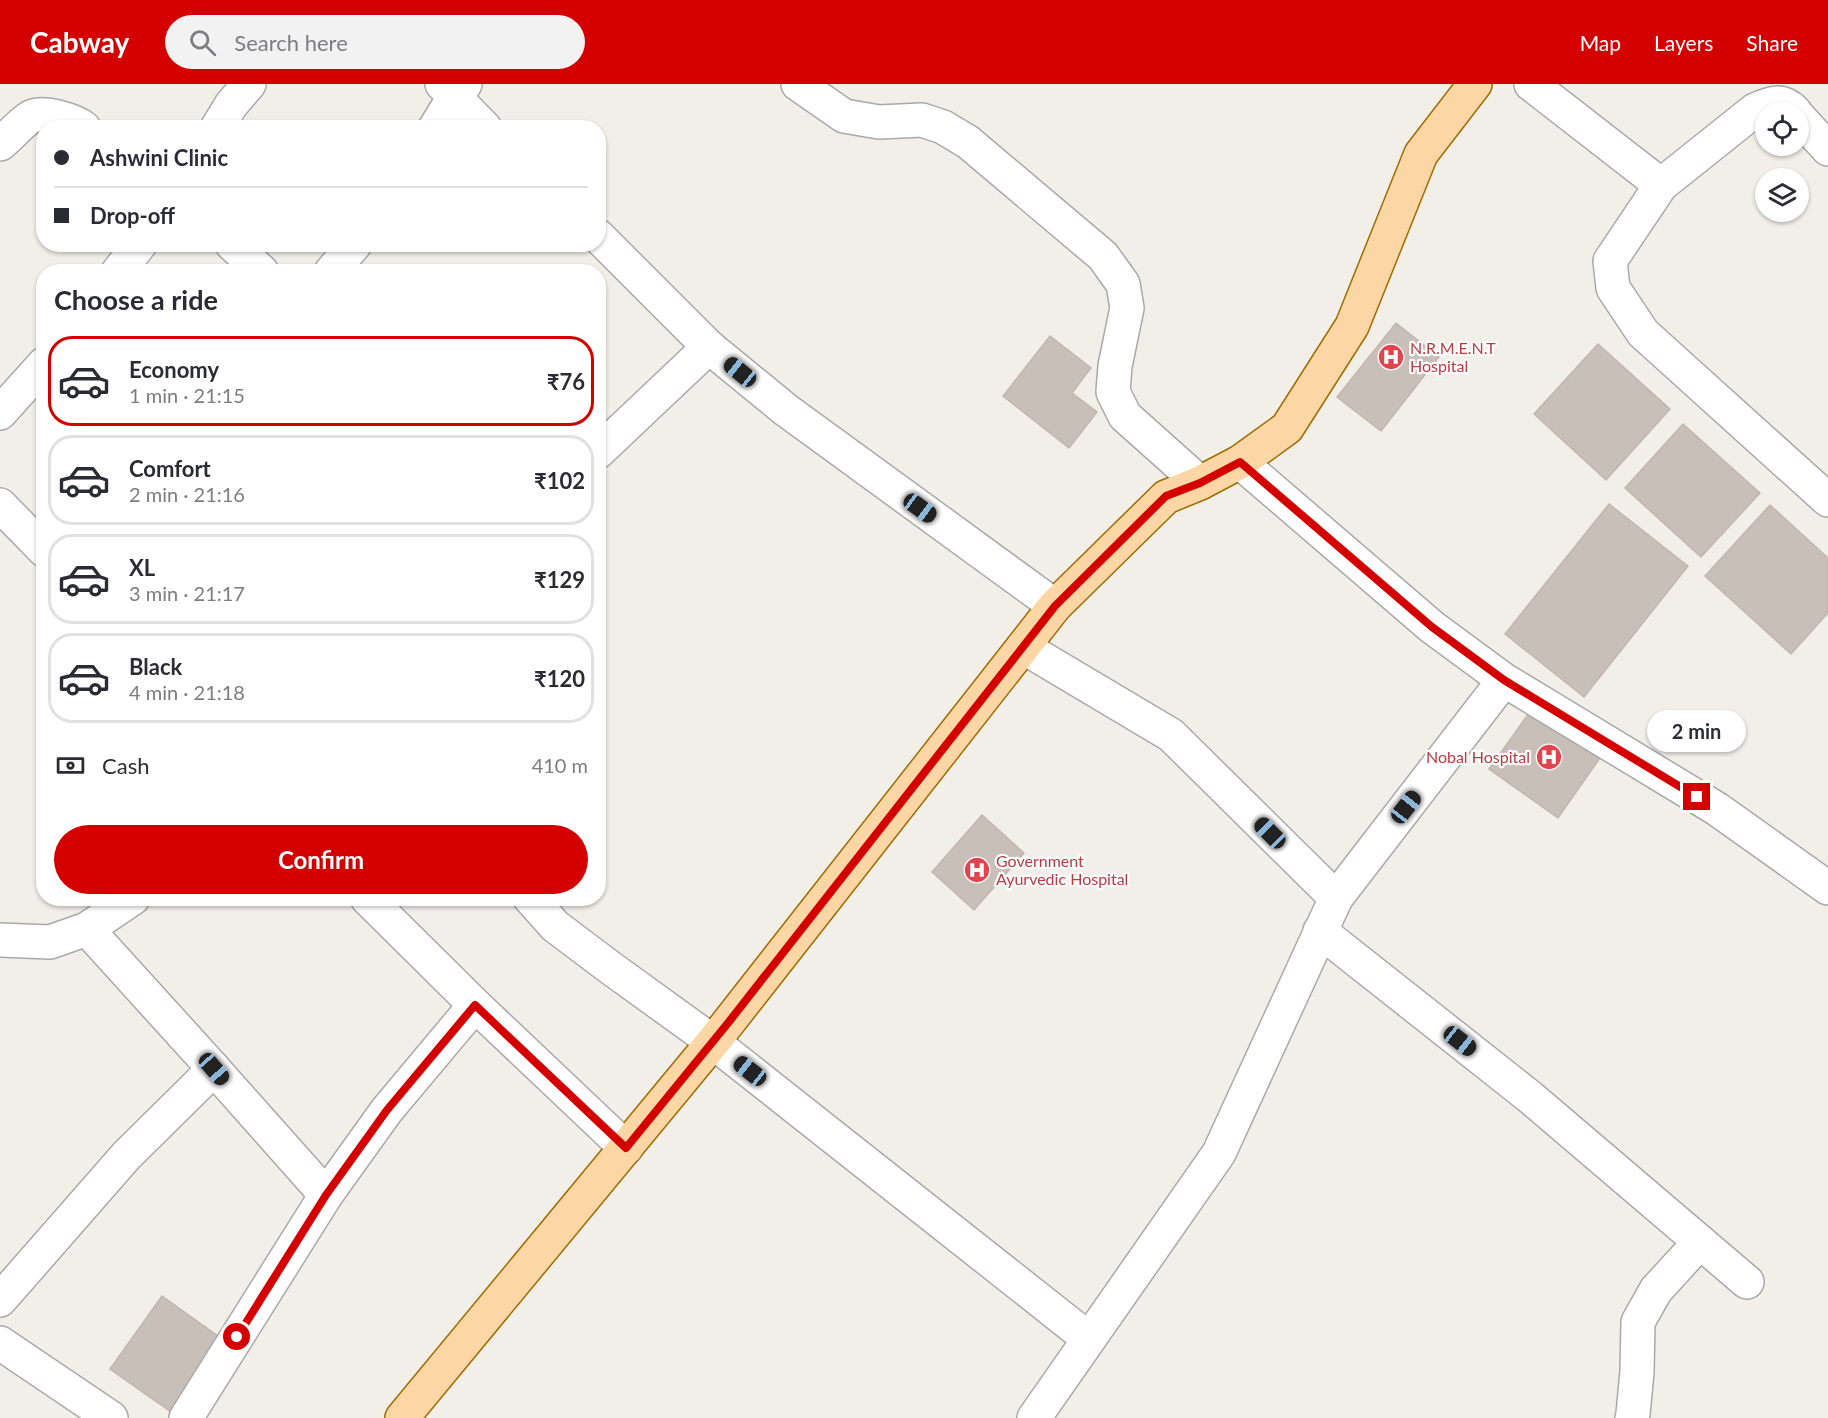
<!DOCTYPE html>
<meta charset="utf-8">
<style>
:root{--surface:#fff;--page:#f2f2f3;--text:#2b2b33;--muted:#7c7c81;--line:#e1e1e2;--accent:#d40000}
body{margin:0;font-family:Lato,sans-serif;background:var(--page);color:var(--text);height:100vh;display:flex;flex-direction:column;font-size:22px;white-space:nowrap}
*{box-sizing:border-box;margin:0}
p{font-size:20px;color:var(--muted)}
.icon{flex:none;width:33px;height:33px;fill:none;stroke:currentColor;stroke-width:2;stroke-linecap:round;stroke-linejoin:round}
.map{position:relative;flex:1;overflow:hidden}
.panel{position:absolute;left:36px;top:180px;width:570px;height:642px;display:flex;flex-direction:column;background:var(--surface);border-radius:24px;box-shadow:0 2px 4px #0004}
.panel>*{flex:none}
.banner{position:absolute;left:36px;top:36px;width:570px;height:132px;border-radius:24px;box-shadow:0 2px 4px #0004;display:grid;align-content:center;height:132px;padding:0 18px;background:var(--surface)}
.fabs{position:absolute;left:1755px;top:18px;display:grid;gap:12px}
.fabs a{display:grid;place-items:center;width:54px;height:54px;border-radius:50%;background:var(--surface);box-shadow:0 2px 4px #0004;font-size:30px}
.end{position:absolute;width:27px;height:27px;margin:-14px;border:8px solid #d40000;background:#fff;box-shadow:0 0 0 3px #fff}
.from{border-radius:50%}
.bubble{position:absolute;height:42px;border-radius:21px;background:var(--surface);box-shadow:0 2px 4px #0004;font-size:20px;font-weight:700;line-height:42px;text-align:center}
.car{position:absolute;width:18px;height:36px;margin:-18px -9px;border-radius:8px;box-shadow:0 0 4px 2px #0007;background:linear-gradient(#222 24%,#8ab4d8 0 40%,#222 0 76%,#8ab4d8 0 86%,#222 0)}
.banner b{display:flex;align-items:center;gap:21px;height:57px;font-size:22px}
.banner b+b{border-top:2px solid var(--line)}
.banner i{width:15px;height:15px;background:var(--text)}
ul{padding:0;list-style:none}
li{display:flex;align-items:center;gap:18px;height:90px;margin:0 12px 9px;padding:0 6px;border:3px solid var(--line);border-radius:24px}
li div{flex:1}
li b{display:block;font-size:22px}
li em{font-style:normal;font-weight:700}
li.active{border-color:var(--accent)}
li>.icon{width:54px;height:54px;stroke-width:1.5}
h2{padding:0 18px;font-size:27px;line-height:72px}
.pay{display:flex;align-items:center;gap:15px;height:66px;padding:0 18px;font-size:22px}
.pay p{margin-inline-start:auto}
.action{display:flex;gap:12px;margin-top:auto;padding:12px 18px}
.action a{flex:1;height:69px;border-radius:36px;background:var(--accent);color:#fff;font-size:24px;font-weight:700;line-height:69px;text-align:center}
header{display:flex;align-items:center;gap:36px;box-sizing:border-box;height:84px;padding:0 30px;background:var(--accent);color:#fff}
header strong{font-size:28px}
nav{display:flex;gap:33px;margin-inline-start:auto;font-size:21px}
.search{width:420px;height:54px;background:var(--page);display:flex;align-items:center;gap:15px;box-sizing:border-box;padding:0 21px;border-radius:33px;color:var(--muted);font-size:22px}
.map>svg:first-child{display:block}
.building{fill:#c7bfb8;stroke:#c4b6ab;stroke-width:1.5}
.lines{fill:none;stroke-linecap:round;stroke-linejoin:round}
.minor-casing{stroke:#a9a9a9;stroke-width:36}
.major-casing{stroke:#a06b00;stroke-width:36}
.minor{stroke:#fff;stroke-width:33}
.major{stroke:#fcd6a4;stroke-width:33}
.route{stroke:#d40000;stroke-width:8}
.labels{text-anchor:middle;stroke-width:4.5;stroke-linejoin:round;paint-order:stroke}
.health-label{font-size:16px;fill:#be3a42;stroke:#fff;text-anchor:start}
</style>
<header>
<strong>Cabway</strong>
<div class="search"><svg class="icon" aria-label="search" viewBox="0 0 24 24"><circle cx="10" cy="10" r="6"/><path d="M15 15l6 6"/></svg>Search here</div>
<nav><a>Map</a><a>Layers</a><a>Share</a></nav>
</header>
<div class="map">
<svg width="1828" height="1334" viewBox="0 0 1828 1334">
<rect width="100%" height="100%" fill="#f2efe9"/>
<!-- building -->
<g class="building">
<polygon points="1396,239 1439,273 1381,347 1337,313"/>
<polygon points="1050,252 1091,284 1072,309 1097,328 1069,364 1003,312"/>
<polygon points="1598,260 1670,325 1606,396 1534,330"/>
<polygon points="1683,340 1760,409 1701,473 1625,404"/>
<polygon points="1609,420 1688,482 1584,613 1505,550"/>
<polygon points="1770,421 1828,474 1828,529 1791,570 1705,492"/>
<polygon points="1534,622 1602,671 1558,734 1489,685"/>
<polygon points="982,731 1024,769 974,826 932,788"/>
<polygon points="162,1212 222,1255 171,1328 110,1285"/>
</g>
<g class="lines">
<!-- minor casing -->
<g class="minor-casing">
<g id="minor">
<polyline points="442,0 485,44"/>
<polyline points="798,0 844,32 879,38 922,36 943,43 968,58 1103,172 1123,200 1127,224 1115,282 1113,308 1125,332 1200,399"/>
<polyline points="1531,0 1661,101 1610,177 1613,204 1643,249 1828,416"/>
<polyline points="1798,32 1828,65"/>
<polyline points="217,44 231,21 249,0"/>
<polyline points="435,44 454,13 465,0"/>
<path d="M 0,60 C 7,55 26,34 33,32 C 46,28 74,36 84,44"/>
<path d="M 1661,101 L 1755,26 C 1770,19 1782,14 1795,28"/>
<polyline points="598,152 709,263 786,326 1055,522"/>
<polyline points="232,160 262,188"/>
<polyline points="118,188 140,160"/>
<polyline points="331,188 355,160"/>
<polyline points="0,329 44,280"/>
<polyline points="598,368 709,263"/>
<polyline points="1240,378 1432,543 1504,596 1717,725 1828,804"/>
<polyline points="0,421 44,466"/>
<polyline points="1023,563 1171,651 1336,814"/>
<polyline points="367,814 475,921 626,1064"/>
<polyline points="530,814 555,842 608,882 713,958 1089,1255"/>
<polyline points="87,845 214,985 326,1111"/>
<polyline points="1320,847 1530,1013 1747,1198"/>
<polyline points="0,856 50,858 87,845 133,814"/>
<polyline points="0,1216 126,1072 214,985"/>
<polyline points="0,1259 111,1334"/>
<polyline points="186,1334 326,1111 387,1026 475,921"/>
<polyline points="1034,1334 1219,1069 1336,814 1504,596"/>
<polyline points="1632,1334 1633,1330 1637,1288 1638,1238 1656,1206 1700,1158"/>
</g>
</g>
<!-- major casing -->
<g class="major-casing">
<polyline id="major" points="402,1334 713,958 1055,522 1166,413 1200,399 1240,378 1287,344 1352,242 1421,70 1475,0"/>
</g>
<!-- minor -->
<use href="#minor" class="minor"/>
<!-- major -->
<use href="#major" class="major"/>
</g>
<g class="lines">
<!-- route -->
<polyline class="route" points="237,1253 326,1111 387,1026 475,921 626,1064 728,939 1055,522 1166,412 1200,399 1240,378 1432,543 1504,596 1697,713"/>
</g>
<!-- icons -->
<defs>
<g id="hospital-disc" transform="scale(1.35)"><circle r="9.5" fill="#e0444e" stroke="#fff"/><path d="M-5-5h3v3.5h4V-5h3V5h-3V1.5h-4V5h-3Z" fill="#fff"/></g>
</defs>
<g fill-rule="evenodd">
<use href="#hospital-disc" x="1391" y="273"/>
<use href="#hospital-disc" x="1549" y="673"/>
<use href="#hospital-disc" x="977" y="786"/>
</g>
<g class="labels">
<!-- health labels -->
<g class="health-label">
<text x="1410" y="270">N.R.M.E.N.T<tspan x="1410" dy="18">Hospital</tspan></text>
<text x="1530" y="679" text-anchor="end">Nobal Hospital</text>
<text x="996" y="783">Government<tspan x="996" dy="18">Ayurvedic Hospital</tspan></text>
</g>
</g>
</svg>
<div class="fabs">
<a><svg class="icon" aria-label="locate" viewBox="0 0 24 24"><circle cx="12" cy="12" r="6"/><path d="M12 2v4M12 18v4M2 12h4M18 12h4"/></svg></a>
<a><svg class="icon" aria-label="layers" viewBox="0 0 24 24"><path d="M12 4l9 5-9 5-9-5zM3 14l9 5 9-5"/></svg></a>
</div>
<i class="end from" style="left:237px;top:1253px"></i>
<i class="end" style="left:1697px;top:713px"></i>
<div class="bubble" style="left:1647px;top:626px;width:99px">2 min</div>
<i class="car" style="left:740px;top:288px;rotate:309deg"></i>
<i class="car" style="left:920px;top:424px;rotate:126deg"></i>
<i class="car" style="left:1406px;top:723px;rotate:38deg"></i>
<i class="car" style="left:1270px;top:749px;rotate:315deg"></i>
<i class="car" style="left:1460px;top:957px;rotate:128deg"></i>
<i class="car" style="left:214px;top:985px;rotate:139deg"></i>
<i class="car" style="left:750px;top:987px;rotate:308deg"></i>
<div class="banner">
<b><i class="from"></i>Ashwini Clinic</b>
<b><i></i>Drop-off</b>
</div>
<section class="panel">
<h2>Choose a ride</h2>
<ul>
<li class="active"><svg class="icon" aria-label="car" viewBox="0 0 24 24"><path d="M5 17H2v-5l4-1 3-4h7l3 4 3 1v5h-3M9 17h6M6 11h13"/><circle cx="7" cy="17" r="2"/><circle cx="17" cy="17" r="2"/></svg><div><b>Economy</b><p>1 min · 21:15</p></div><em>₹76</em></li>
<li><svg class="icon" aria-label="car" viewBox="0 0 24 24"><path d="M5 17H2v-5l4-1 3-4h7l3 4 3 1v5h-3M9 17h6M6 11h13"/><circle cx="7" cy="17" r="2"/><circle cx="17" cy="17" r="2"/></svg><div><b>Comfort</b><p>2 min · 21:16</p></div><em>₹102</em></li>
<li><svg class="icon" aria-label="car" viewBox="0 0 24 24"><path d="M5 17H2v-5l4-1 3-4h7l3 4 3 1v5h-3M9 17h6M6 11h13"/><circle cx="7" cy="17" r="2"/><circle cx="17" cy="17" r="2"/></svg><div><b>XL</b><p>3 min · 21:17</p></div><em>₹129</em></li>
<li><svg class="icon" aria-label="car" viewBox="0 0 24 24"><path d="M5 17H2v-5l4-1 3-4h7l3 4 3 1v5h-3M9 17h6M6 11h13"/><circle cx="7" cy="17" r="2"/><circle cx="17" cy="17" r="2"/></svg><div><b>Black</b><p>4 min · 21:18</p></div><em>₹120</em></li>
</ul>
<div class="pay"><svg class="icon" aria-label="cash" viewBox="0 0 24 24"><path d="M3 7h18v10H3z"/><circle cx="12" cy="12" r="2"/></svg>Cash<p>410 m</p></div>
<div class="action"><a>Confirm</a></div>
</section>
</div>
